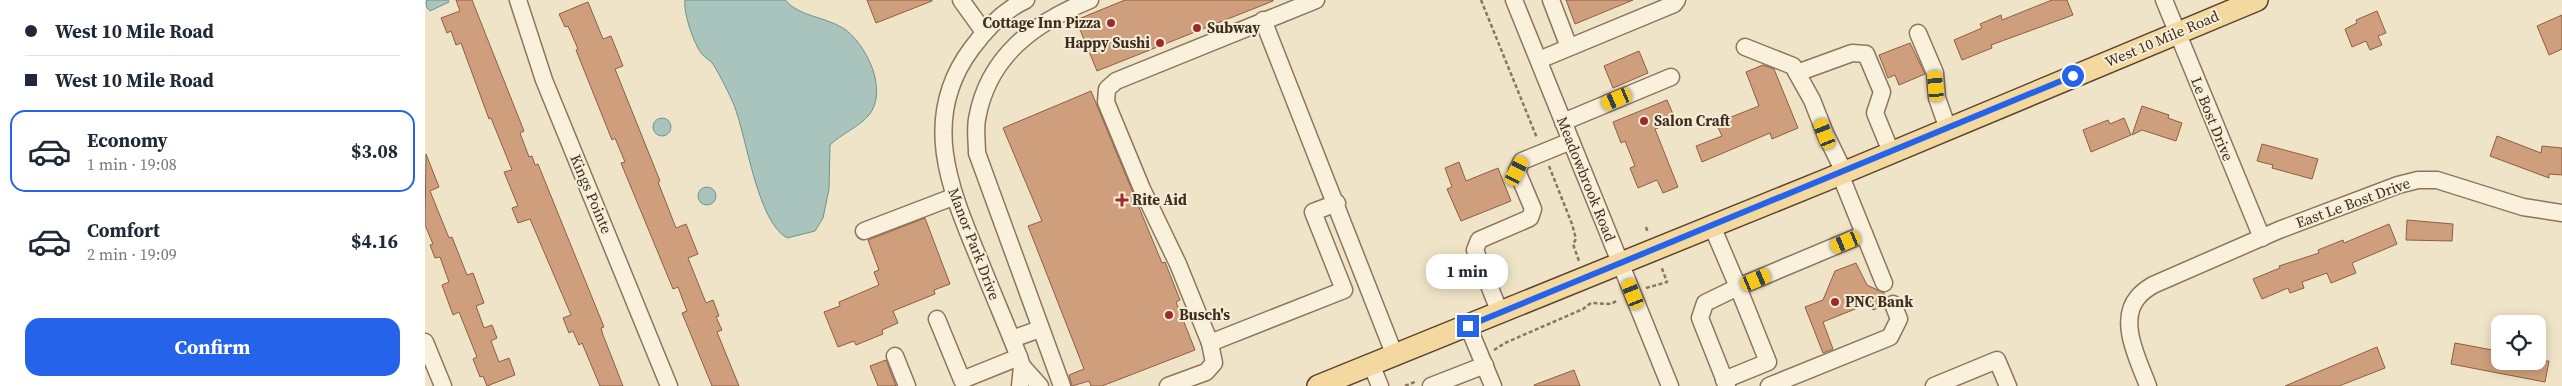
<!DOCTYPE html>
<meta charset="utf-8">
<style>
:root{--surface:#fff;--page:#f6f6f7;--text:#1f2937;--muted:#747a83;--line:#e0e1e3;--accent:#2563eb}
body{margin:0;font-family:"Source Serif 4",serif;background:var(--page);color:var(--text);height:100vh;display:flex;flex-direction:column;font-size:19px;white-space:nowrap}
*{box-sizing:border-box;margin:0}
p{font-size:16px;color:var(--muted)}
.icon{flex:none;width:28px;height:28px;fill:none;stroke:currentColor;stroke-width:2;stroke-linecap:round;stroke-linejoin:round}
.map{position:relative;flex:1;overflow:hidden}
.sheet{display:flex;flex-direction:column;background:var(--surface);width:425px}
.sheet>*{flex:none}
.banner{display:grid;align-content:center;height:110px;padding:0 25px;background:var(--surface)}
.tools{position:absolute;left:2066px;top:315px;display:grid;gap:10px}
.tools a{display:grid;place-items:center;width:55px;height:55px;border-radius:10px;background:var(--surface);box-shadow:0 2px 12px #0003;font-size:25px}
.end{position:absolute;width:22px;height:22px;margin:-11px;border:6px solid #2563eb;background:#fff;box-shadow:0 0 0 2px #fff}
.from{border-radius:50%}
.bubble{position:absolute;height:35px;border-radius:15px;background:var(--surface);box-shadow:0 2px 12px #0003;font-size:16px;font-weight:700;line-height:35px;text-align:center}
.car{position:absolute;width:15px;height:30px;margin:-15px -8px;border-radius:6px;box-shadow:0 0 4px 1px #0007;background:linear-gradient(#f5c518 24%,#345 0 40%,#f5c518 0 76%,#345 0 86%,#f5c518 0)}
.banner b{display:flex;align-items:center;gap:18px;height:48px;font-size:19px}
.banner b+b{border-top:1px solid var(--line)}
.banner i{width:12px;height:12px;background:var(--text)}
ul{padding:0;list-style:none}
li{display:flex;align-items:center;gap:15px;height:82px;margin:0 10px 8px;padding:0 15px;border:2px solid transparent;border-radius:15px}
li div{flex:1}
li b{display:block;font-size:19px}
li em{font-style:normal;font-weight:700}
li.selected{border-color:var(--accent)}
li>.icon{width:45px;height:45px;stroke-width:1.5}
.cta{display:flex;gap:10px;margin-top:auto;padding:10px 25px}
.cta a{flex:1;height:58px;border-radius:15px;background:var(--accent);color:#fff;font-size:20px;font-weight:700;line-height:58px;text-align:center}
main{display:flex;flex:1;min-height:0}
.map>svg:first-child{display:block}
.water{fill:#a9c4bc;stroke:#6f938a}
.building{fill:#cf9f7d;stroke:#8d5f41}
.lines{fill:none;stroke-linecap:round;stroke-linejoin:round}
.minor-casing{stroke:#8d765c;stroke-width:19}
.major-casing{stroke:#5b4430;stroke-width:24}
.path{stroke:#8d765c;stroke-width:2.5;stroke-dasharray:4 2.5;stroke-linecap:butt}
.minor{stroke:#faf1dc;stroke-width:16}
.major{stroke:#f3d9a0;stroke-width:21}
.route{stroke:#2563eb;stroke-width:6}
.poi-dot{fill:#9e2a2b;stroke:#f7eed8;stroke-width:2}
.labels{text-anchor:middle;stroke-width:4;stroke-linejoin:round;paint-order:stroke}
.poi-label{font-size:15px;font-weight:bold;fill:#3d2e20;stroke:#f7eed8;text-anchor:start}
.street-label{font-size:15px;fill:#3d2e20;stroke:#f7eed8}
</style>
<main>
<section class="sheet">
<div class="banner">
<b><i class="from"></i>West 10 Mile Road</b>
<b><i></i>West 10 Mile Road</b>
</div>
<ul>
<li class="selected"><svg class="icon" aria-label="car" viewBox="0 0 24 24"><path d="M5 17H2v-5l4-1 3-4h7l3 4 3 1v5h-3M9 17h6M6 11h13"/><circle cx="7" cy="17" r="2"/><circle cx="17" cy="17" r="2"/></svg><div><b>Economy</b><p>1 min · 19:08</p></div><em>$3.08</em></li>
<li><svg class="icon" aria-label="car" viewBox="0 0 24 24"><path d="M5 17H2v-5l4-1 3-4h7l3 4 3 1v5h-3M9 17h6M6 11h13"/><circle cx="7" cy="17" r="2"/><circle cx="17" cy="17" r="2"/></svg><div><b>Comfort</b><p>2 min · 19:09</p></div><em>$4.16</em></li>
</ul>
<div class="cta"><a>Confirm</a></div>
</section>
<div class="map">
<svg width="2137" height="386" viewBox="0 0 2137 386">
<rect width="100%" height="100%" fill="#f0e4c8"/>
<!-- water -->
<g class="water">
<polygon points="4,0 23,0 24,2 5,11 2,8 1,1"/>
<path d="M 260,0 L 360,0 C 375,17 398,16 418,28 C 441,43 464,90 444,115 C 434,127 416,134 405,145 L 404,189 L 398,218 L 390,231 L 362,238 C 332,221 322,138 309,105 C 303,91 296,77 288,64 C 285,60 280,58 277,54 C 269,45 258,12 260,0 Z"/>
<circle cx="237" cy="127" r="9"/>
<circle cx="282" cy="196" r="9"/>
</g>
<!-- building -->
<g class="building">
<polygon points="31,0 47,0 99,131 95,133 104,157 107,156 110,165 113,164 179,327 176,328 178,335 198,386 175,386 157,343 154,345 148,331 144,333 138,318 146,315 105,219 93,223 87,208 93,206 79,172 87,170 66,118 64,119 36,43 31,45 26,31 22,33 16,18 35,11"/>
<polygon points="442,0 507,0 507,1 451,23"/>
<polygon points="700,0 848,0 848,1 672,71 651,20"/>
<polygon points="1141,0 1208,0 1150,24"/>
<polygon points="1627,0 1642,0 1648,15 1566,45 1567,48 1537,60 1529,40 1557,28 1555,24 1576,15 1577,20"/>
<polygon points="163,2 178,39 186,36 198,66 190,69 235,181 233,182 251,228 261,224 273,254 263,258 281,303 288,300 294,316 291,317 297,330 292,332 314,386 287,386 257,313 262,311 253,287 248,289 196,163 200,162 190,138 187,140 151,50 153,49 143,26 140,27 134,14"/>
<polygon points="1952,11 1961,33 1953,36 1957,45 1945,50 1941,41 1927,47 1920,29 1932,23 1931,20"/>
<polygon points="2137,15 2137,49 2124,55 2112,26"/>
<polygon points="1485,43 1500,74 1474,85 1470,75 1463,78 1454,55"/>
<polygon points="1214,51 1223,73 1188,88 1179,66"/>
<polygon points="1338,65 1349,69 1373,128 1347,139 1345,133 1277,162 1271,146 1297,136 1291,123 1334,106 1321,72"/>
<polygon points="666,91 737,263 740,262 755,300 751,302 770,350 677,386 666,386 664,381 647,386 644,375 659,369 603,226 617,221 578,128"/>
<polygon points="1242,100 1251,121 1230,129 1253,187 1238,193 1232,180 1213,188 1205,168 1210,166 1200,141 1196,143 1188,122"/>
<polygon points="1717,106 1744,115 1743,118 1757,123 1751,141 1717,130 1707,135"/>
<polygon points="1699,118 1706,135 1666,152 1658,130 1683,120 1685,124"/>
<polygon points="2072,136 2116,153 2117,146 2137,148 2137,175 2124,174 2124,178 2065,156"/>
<polygon points="1837,144 1893,159 1887,179 1847,168 1848,165 1832,161"/>
<polygon points="1,154 14,187 5,191 24,238 27,237 42,275 48,273 59,303 51,306 59,328 67,325 72,338 66,341 74,362 84,358 90,375 62,386 58,376 55,377 48,359 52,357 34,312 28,315 17,285 24,282 15,257 10,258 5,245 8,244 0,225"/>
<polygon points="1034,162 1041,181 1073,168 1086,201 1036,221 1022,189 1027,187 1020,168"/>
<polygon points="500,218 525,284 509,290 510,294 468,311 473,323 457,330 458,334 431,345 429,341 413,347 399,312 415,306 414,302 454,285 449,272 454,270 443,240"/>
<polygon points="1982,220 2028,224 2027,241 1981,240"/>
<polygon points="1964,224 1972,244 1927,263 1931,273 1906,283 1902,273 1877,282 1879,288 1865,293 1863,288 1837,299 1828,279 1855,268 1854,266 1894,253 1893,250 1918,240 1919,243"/>
<polygon points="1431,263 1442,285 1459,293 1461,297 1458,306 1448,310 1445,303 1398,322 1408,349 1398,353 1380,307 1398,300 1410,271"/>
<polygon points="2030,343 2073,351 2072,361 2124,361 2120,382 2026,364"/>
<polygon points="1952,347 1960,368 1914,386 1860,386"/>
<polygon points="461,360 471,386 453,386 445,366"/>
<polygon points="1149,370 1155,386 1109,386 1109,385"/>
</g>
<g class="lines">
<!-- minor casing -->
<g class="minor-casing">
<g id="minor">
<polyline points="93,0 119,80 244,386"/>
<polyline points="536,0 559,32"/>
<polyline points="891,0 691,81 682,89 681,102 717,189 753,264 785,343 919,290 888,212 912,203"/>
<polyline points="1089,0 1245,386"/>
<polyline points="1126,0 1144,47"/>
<polyline points="1739,0 1837,238"/>
<polyline points="838,20 970,356"/>
<polyline points="1493,33 1510,73 1512,98 1523,129"/>
<polyline points="1320,47 1368,66 1387,100 1400,133 1419,172"/>
<polyline points="1114,60 1249,4 1252,0"/>
<polyline points="1372,73 1427,53 1441,54 1457,92 1450,113 1466,152"/>
<polyline points="1138,122 1246,77"/>
<polyline points="1415,174 1459,283"/>
<polyline points="1287,226 1313,287 1280,303 1275,318 1302,386"/>
<polyline points="439,231 528,197"/>
<polyline points="1075,313 1050,250 1054,240 1105,218 1108,209 1092,171 1097,161 1146,141"/>
<polyline points="512,319 537,380 594,357"/>
<polyline points="1043,326 1068,386"/>
<polyline points="587,339 615,329"/>
<polyline points="0,342 18,386"/>
<polyline points="470,356 482,386"/>
<polyline points="946,364 955,386"/>
<polyline points="597,366 615,386"/>
<polyline points="1299,380 1343,362 1313,287 1439,234"/>
<path d="M 595,386 L 597,366 L 594,357 C 581,324 567,292 554,259 C 524,187 495,117 547,48 C 561,29 579,10 601,0"/>
<path d="M 637,386 L 552,153 C 552,142 550,130 552,119 C 563,56 609,23 665,0"/>
<polyline points="743,386 781,372 789,363 785,343"/>
<polyline points="1006,386 1060,365"/>
<polyline points="1344,386 1465,337 1474,319 1468,304"/>
<polyline points="1509,386 1572,360 1583,386"/>
<path d="M 1723,386 C 1714,361 1692,321 1713,297 C 1717,292 1723,288 1728,285 L 1854,230 L 1973,185 L 1993,180 L 2012,180 L 2098,207 L 2137,213"/>
</g>
</g>
<!-- major casing -->
<g class="major-casing">
<polyline id="major" points="893,386 1401,180 1832,0"/>
</g>
<!-- path -->
<g class="path">
<polyline points="1056,0 1112,138"/>
<polyline points="1124,166 1147,224 1151,239 1148,244 1154,261"/>
<polyline points="1221,227 1223,233"/>
<polyline points="1221,288 1242,282 1236,266"/>
<polyline points="1069,350 1080,343 1158,309 1166,303 1186,304 1193,300"/>
<polyline points="980,386 992,381"/>
</g>
<!-- minor -->
<use href="#minor" class="minor"/>
<!-- major -->
<use href="#major" class="major"/>
</g>
<g class="lines">
<!-- route -->
<polyline class="route" points="1043,326 1648,76"/>
</g>
<!-- markers -->
<g class="poi-dot">
<circle cx="686" cy="23" r="5"/>
<circle cx="772" cy="28" r="5"/>
<circle cx="735" cy="43" r="5"/>
<circle cx="1219" cy="121" r="5"/>
<path d="M694.5 192.5h5v5h5v5h-5v5h-5v-5h-5v-5h5z"/>
<circle cx="1410" cy="302" r="5"/>
<circle cx="744" cy="315" r="5"/>
</g>
<g class="labels">
<!-- poi labels -->
<g class="poi-label">
<text x="676" y="28" text-anchor="end">Cottage Inn Pizza</text>
<text x="782" y="33">Subway</text>
<text x="725" y="48" text-anchor="end">Happy Sushi</text>
<text x="1229" y="126">Salon Craft</text>
<text x="707" y="205">Rite Aid</text>
<text x="1420" y="307">PNC Bank</text>
<text x="754" y="320">Busch's</text>
</g>
<!-- street labels -->
<g class="street-label">
<text transform="translate(1737 39) rotate(-23)" y="5">West 10 Mile Road</text>
<text transform="translate(1787 119) rotate(68)" y="5">Le Bost Drive</text>
<text transform="translate(1161 179) rotate(68)" y="5">Meadowbrook Road</text>
<text transform="translate(166 194) rotate(67)" y="5">Kings Pointe</text>
<text transform="translate(1928 203) rotate(-20)" y="5">East Le Bost Drive</text>
<text transform="translate(549 244) rotate(69)" y="5">Manor Park Drive</text>
</g>
</g>
</svg>
<div class="tools">
<a><svg class="icon" aria-label="locate" viewBox="0 0 24 24"><circle cx="12" cy="12" r="6"/><path d="M12 2v4M12 18v4M2 12h4M18 12h4"/></svg></a>
</div>
<i class="end from" style="left:1648px;top:76px"></i>
<i class="end" style="left:1043px;top:326px"></i>
<div class="bubble" style="left:1001px;top:254px;width:82px">1 min</div>
<i class="car" style="left:1511px;top:86px;rotate:355deg"></i>
<i class="car" style="left:1192px;top:99px;rotate:247deg"></i>
<i class="car" style="left:1400px;top:134px;rotate:339deg"></i>
<i class="car" style="left:1092px;top:171px;rotate:27deg"></i>
<i class="car" style="left:1421px;top:242px;rotate:248deg"></i>
<i class="car" style="left:1331px;top:280px;rotate:67deg"></i>
<i class="car" style="left:1208px;top:294px;rotate:338deg"></i>
</div>
</main>
